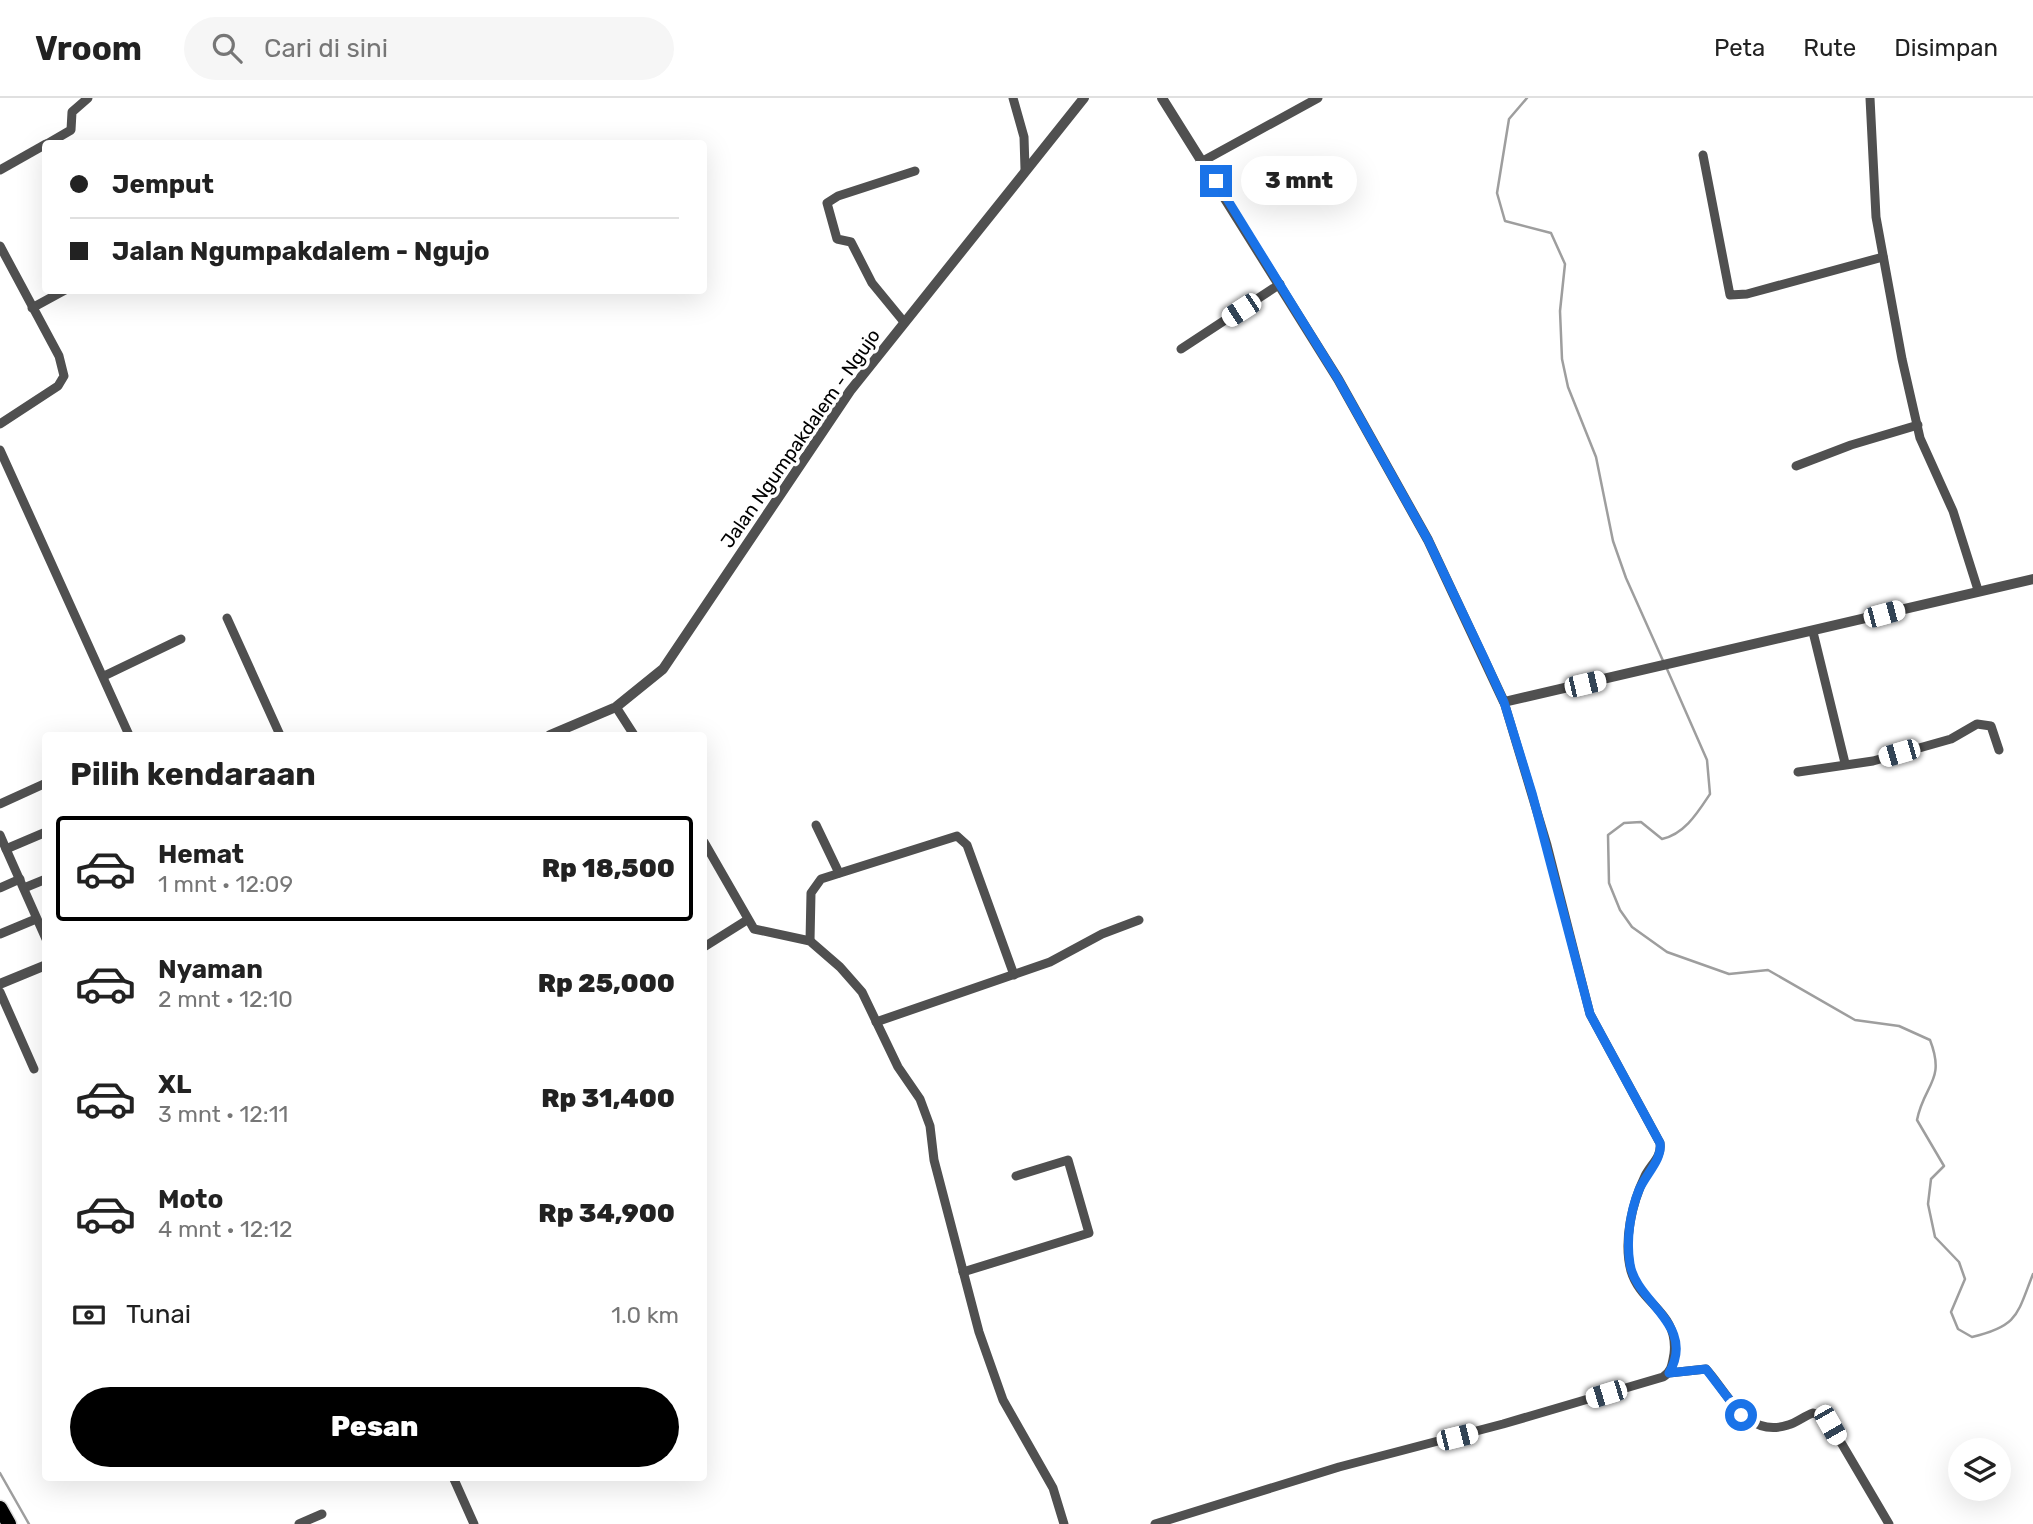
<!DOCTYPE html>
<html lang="id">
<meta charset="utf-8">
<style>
:root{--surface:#fff;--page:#f6f6f6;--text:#222;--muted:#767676;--line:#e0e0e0;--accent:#000}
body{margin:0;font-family:Rubik,sans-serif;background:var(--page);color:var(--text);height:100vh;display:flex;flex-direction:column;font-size:26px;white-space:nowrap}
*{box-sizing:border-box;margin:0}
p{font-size:23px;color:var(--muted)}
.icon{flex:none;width:38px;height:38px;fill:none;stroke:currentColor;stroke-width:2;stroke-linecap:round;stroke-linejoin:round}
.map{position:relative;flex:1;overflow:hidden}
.panel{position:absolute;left:42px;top:634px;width:665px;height:749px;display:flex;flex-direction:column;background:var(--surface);border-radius:7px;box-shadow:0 7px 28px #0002}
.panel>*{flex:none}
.guide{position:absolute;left:42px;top:42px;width:665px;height:154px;border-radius:7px;box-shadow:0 7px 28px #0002;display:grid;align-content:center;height:154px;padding:0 28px;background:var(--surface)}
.tools{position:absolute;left:1948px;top:1340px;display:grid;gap:14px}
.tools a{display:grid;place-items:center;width:63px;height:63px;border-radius:50%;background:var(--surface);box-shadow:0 7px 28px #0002;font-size:35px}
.end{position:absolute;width:32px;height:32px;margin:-16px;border:9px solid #1a73e8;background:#fff;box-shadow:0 0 0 4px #fff}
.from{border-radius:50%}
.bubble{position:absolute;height:49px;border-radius:24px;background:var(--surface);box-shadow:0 7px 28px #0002;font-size:23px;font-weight:800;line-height:49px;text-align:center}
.car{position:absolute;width:21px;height:42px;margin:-21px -10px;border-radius:9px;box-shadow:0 0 5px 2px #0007;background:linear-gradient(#fff 24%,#345 0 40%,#fff 0 76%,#345 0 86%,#fff 0)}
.guide b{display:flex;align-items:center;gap:24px;height:66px;font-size:26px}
.guide b+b{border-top:2px solid var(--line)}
.guide i{width:18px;height:18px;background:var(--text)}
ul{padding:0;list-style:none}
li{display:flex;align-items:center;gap:21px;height:105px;margin:0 14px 10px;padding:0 14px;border:4px solid transparent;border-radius:7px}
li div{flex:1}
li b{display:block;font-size:26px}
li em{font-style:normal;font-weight:800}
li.selected{border-color:var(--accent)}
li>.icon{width:63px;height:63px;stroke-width:1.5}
h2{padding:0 28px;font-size:32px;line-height:84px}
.pay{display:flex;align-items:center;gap:18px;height:77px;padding:0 28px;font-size:26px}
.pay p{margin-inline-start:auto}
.cta{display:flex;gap:14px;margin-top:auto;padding:14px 28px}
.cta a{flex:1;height:80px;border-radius:42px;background:var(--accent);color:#fff;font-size:28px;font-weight:800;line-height:80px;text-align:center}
header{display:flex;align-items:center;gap:42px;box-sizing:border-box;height:98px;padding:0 35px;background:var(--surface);border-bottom:2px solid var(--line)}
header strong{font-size:33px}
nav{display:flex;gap:38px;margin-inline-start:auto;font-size:24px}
.search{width:490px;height:63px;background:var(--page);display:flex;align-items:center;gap:18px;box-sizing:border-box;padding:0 24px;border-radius:38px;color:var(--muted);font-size:26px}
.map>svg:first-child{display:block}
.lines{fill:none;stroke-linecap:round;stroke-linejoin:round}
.stream{stroke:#9e9e9e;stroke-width:2.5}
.primary-casing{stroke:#dbdbdb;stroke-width:17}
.minor{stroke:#505050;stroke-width:9}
.tertiary{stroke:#505050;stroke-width:10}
.primary{stroke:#000;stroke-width:14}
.route{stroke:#1a73e8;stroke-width:9}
.labels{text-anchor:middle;stroke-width:7;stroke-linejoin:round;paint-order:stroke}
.street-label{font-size:19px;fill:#000;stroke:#fff}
</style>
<header>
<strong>Vroom</strong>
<div class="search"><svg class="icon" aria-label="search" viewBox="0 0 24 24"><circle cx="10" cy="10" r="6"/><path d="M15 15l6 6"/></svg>Cari di sini</div>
<nav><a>Peta</a><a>Rute</a><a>Disimpan</a></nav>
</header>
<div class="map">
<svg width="2033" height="1426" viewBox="0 0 2033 1426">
<rect width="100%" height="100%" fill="#fff"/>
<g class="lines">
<!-- stream -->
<g class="stream">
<polyline points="1527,0 1509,21 1497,95 1505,123 1551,135 1565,166 1560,213 1562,261 1568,289 1596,359 1613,443 1626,480 1664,565"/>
<path d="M 1667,571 L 1707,662 L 1710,696 C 1698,714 1685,736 1662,741 L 1641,724 L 1624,725 L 1608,737 L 1609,785 L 1620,812 L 1632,829 L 1667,854 L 1729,876 L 1768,872 L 1855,922 L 1899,928 L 1930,942 C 1946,983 1924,986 1917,1022 L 1944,1068 L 1931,1081 L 1928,1106 L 1935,1139 L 1959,1164 L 1965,1181 L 1951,1214 L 1958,1231 L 1972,1239 C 2019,1228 2017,1216 2033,1176"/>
<polyline points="0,1375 29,1426"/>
</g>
<!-- primary casing -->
<g class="primary-casing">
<polyline id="primary" points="0,1410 9,1426"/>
</g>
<!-- minor -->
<g class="minor">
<polyline points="1013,0 1024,39 1025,71"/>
<polyline points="1870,0 1876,119 1902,261 1920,340 1953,413 1978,492"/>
<polyline points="47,46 71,32 72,14 88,0"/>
<polyline points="1703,57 1730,197 1747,196 1883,159"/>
<polyline points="1203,63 1318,0"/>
<polyline points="0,72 46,46"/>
<polyline points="0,148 59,258 64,278 58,288 0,326"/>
<polyline points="32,210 65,192"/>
<polyline points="904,224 872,185 851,144 837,141 827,105 838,98 915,73"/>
<polyline points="1181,251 1280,186"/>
<polyline points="0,352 129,637"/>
<polyline points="1796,368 1851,347 1918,327"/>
<polyline points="227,520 280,637"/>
<polyline points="1813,534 1845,665"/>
<polyline points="104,578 181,541"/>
<polyline points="616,609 634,637"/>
<polyline points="1798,674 1873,663 1951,641 1977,626 1991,628 1999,652"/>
<polyline points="0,706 46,685"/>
<polyline points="816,727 839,775"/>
<polyline points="46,734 6,751 46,841"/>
<polyline points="0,737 6,751"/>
<polyline points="704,744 754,831 810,843 840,869 862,894 898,969 920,1001 930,1028 934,1062 979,1234 1003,1302 1053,1390 1064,1426"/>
<polyline points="0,790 20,781"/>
<polyline points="24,790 46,781"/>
<polyline points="0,836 36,821"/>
<polyline points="810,843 811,795 821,781 957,738 967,747 1014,877"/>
<polyline points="704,849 747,822"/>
<polyline points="0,894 34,971"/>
<polyline points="876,924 1050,864 1102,836 1139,822"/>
<polyline points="963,1174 1089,1135 1068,1062 1016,1078"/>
<path d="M 1669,1275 L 1706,1271 C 1728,1295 1746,1341 1788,1327 C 1796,1325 1804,1318 1813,1315 L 1826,1319 L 1889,1426"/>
<polyline points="453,1379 474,1426"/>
<polyline points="299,1426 322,1416"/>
<path d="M 1155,1426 L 1339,1369 L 1503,1326 L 1663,1279 C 1672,1273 1672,1266 1674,1256 C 1679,1214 1641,1207 1631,1173 C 1623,1143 1632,1105 1645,1078 C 1651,1066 1662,1059 1660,1045 L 1590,916 L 1547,747 L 1504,604"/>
</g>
<!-- tertiary -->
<g class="tertiary">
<polyline points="1162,0 1338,281 1428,442 1504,604 2033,481"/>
<polyline points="550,637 616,609 663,571 850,293 1084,0"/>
<polyline points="0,886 46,867"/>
</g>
<!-- primary -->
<use href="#primary" class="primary"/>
</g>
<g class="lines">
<!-- route -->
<path class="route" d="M 1216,83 L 1338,281 L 1428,442 L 1484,560 L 1504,604 L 1532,695 L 1590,916 L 1660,1045 C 1663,1061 1645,1077 1639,1092 C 1630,1114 1626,1143 1630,1166 C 1636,1205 1697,1227 1669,1275 L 1706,1271 L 1741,1317"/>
</g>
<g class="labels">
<!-- street labels -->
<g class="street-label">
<text transform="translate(800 340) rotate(-55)" y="7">Jalan Ngumpakdalem - Ngujo</text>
</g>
</g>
</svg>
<div class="tools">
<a><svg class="icon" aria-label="layers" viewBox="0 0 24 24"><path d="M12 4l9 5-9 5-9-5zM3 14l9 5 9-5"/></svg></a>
</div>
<i class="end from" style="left:1741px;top:1317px"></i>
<i class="end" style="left:1216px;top:83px"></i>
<div class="bubble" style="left:1241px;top:58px;width:116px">3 mnt</div>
<i class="car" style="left:1241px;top:212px;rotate:237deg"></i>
<i class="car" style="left:1884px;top:516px;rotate:75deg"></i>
<i class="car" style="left:1585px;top:586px;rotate:77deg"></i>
<i class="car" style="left:1899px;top:655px;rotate:254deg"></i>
<i class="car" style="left:1606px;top:1296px;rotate:253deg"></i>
<i class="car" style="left:1830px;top:1327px;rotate:150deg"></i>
<i class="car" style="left:1457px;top:1339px;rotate:76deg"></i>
<div class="guide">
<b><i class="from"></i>Jemput</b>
<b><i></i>Jalan Ngumpakdalem - Ngujo</b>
</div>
<section class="panel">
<h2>Pilih kendaraan</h2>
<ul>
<li class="selected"><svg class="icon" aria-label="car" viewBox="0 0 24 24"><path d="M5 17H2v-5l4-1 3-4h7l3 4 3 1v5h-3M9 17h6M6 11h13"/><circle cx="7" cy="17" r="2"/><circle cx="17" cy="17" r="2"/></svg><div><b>Hemat</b><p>1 mnt · 12:09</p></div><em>Rp 18,500</em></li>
<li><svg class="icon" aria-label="car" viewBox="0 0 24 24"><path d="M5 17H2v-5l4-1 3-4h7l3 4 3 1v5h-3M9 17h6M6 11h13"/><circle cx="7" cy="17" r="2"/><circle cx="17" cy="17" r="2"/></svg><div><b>Nyaman</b><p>2 mnt · 12:10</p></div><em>Rp 25,000</em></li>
<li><svg class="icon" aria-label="car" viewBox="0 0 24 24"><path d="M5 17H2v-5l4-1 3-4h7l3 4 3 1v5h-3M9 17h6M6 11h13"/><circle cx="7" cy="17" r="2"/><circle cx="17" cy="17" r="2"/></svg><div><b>XL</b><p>3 mnt · 12:11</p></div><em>Rp 31,400</em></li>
<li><svg class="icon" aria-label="car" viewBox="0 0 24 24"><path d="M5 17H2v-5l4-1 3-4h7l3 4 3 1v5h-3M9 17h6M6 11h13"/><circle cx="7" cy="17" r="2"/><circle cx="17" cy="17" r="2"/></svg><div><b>Moto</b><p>4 mnt · 12:12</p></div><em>Rp 34,900</em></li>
</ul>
<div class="pay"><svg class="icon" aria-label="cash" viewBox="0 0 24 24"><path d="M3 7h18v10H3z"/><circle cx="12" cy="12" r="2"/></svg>Tunai<p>1.0 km</p></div>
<div class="cta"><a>Pesan</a></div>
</section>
</div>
